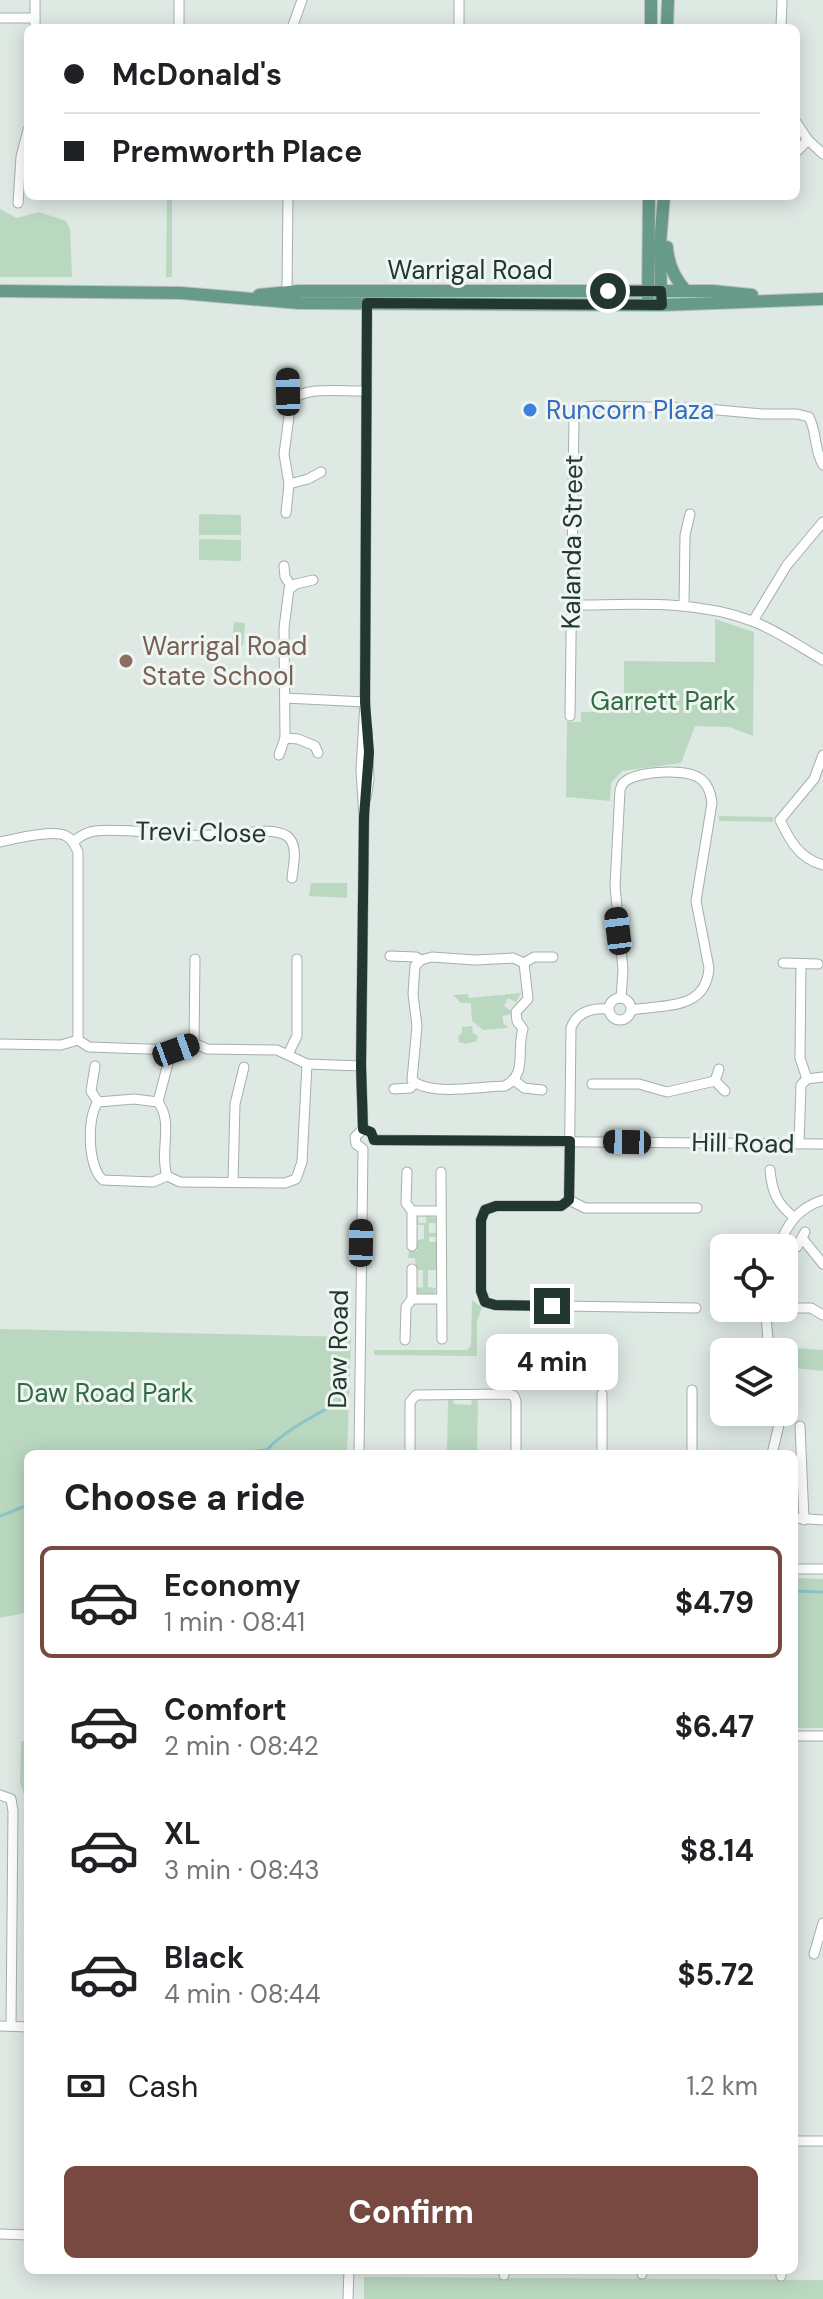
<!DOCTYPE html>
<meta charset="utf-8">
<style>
:root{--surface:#fff;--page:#f6f6f6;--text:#202124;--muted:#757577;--line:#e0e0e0;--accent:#784940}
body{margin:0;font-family:"DM Sans",sans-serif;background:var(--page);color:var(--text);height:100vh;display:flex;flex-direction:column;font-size:30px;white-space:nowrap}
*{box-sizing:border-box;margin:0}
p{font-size:26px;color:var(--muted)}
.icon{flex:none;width:44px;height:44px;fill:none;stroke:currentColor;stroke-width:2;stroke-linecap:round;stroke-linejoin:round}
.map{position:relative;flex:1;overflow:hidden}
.side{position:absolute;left:24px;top:1450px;width:774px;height:824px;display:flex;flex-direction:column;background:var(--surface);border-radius:12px;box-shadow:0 4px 20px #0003}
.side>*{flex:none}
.hud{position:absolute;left:24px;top:24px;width:776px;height:176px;border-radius:12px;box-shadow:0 4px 20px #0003;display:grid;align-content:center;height:176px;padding:0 40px;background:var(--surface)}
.tools{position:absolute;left:710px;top:1234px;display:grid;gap:16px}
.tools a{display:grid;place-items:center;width:88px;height:88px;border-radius:12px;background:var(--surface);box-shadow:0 4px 20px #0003;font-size:40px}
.end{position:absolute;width:36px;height:36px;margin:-18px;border:10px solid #223730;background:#fff;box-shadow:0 0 0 4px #fff}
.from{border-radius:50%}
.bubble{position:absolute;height:56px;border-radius:12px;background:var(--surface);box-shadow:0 4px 20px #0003;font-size:26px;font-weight:700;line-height:56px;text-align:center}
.car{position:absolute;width:24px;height:48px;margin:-24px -12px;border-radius:10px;box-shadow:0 0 6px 2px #0007;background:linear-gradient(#222 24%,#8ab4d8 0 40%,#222 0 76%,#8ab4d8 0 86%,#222 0)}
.hud b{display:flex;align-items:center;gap:28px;height:76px;font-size:30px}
.hud b+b{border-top:2px solid var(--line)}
.hud i{width:20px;height:20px;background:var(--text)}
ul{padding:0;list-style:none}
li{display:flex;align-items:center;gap:24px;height:112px;margin:0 16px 12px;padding:0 24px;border:4px solid transparent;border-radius:12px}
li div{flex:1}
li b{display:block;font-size:30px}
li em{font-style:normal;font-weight:700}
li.current{border-color:var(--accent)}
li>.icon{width:72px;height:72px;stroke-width:1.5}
h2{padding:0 40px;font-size:36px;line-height:96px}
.pay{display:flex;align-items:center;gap:20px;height:88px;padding:0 40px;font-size:30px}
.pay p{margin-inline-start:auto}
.cta{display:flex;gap:16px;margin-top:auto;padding:16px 40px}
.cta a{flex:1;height:92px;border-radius:12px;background:var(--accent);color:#fff;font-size:32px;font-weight:700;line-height:92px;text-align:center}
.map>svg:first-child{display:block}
.green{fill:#bad8c0}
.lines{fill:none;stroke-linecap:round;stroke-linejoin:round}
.stream{stroke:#8cc4ca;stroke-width:3}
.minor-casing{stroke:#a3b0aa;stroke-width:11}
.major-casing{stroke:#bdc3c1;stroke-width:14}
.minor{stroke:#fff;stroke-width:9}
.major{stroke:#689a8a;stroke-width:12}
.route{stroke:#223730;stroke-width:10}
.shop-dot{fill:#3f7fe0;stroke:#eff6f2;stroke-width:3}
.education-dot{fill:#8d6e63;stroke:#eff6f2;stroke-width:3}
.labels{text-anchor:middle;stroke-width:6;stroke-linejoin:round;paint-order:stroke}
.street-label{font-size:26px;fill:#223730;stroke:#eff6f2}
.shop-label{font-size:26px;fill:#366cbe;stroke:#eff6f2;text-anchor:start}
.education-label{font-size:26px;fill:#785e54;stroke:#eff6f2;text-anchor:start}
.park-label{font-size:26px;fill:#306a43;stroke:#eff6f2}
</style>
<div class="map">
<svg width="823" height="2299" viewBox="0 0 823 2299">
<rect width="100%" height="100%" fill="#dfe9e4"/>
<!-- green -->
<g class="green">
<polygon points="167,196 172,196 172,277 166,277"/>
<polygon points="0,209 17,218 39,212 66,221 70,229 72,277 0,277"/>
<polygon points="199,514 241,515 241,535 199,535"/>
<polygon points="199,539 241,540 241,561 199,560"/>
<polygon points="715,619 754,632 753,736 729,727 695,726 681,763 622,771 611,783 610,801 566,797 567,722 581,722 581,712 624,711 624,661 715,662"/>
<polygon points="234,622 245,623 243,646 232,645"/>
<polygon points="719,816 773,817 773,822 719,821"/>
<polygon points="311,883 347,883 347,898 309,896"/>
<polygon points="521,993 516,1002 508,998 504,1006 511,1011 511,1014 502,1016 504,1025 507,1025 507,1028 483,1030 472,1021 471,1003 461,1003 453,995 468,994 469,998"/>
<polygon points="472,1026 473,1033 478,1036 477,1041 466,1044 459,1042 458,1036 462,1033 462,1027"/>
<polygon points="417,1215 419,1223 426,1223 426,1215 436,1218 436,1223 429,1223 429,1233 436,1233 436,1237 429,1237 429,1242 436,1242 436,1270 428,1270 428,1287 436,1288 434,1295 416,1293 416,1288 423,1287 423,1270 416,1270 415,1258 408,1258 409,1251 417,1251 417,1240 424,1239 424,1225 417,1225"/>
<polygon points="472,1300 482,1308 477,1321 477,1356 374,1355 374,1350 467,1350 471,1346"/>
<polygon points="0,1329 351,1337 347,1454 28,1454 28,1629 24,1613 0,1618"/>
<polygon points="796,1348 823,1350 823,1371 793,1368"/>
<polygon points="448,1398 453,1399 454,1404 471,1405 472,1398 478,1399 477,1454 447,1454"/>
<polygon points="794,1578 823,1579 823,1728 794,1728"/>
<polygon points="21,1741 28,1741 28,1797 25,1797 20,1783"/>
<polygon points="364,2277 823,2280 823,2299 364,2299"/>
</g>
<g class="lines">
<!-- stream -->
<g class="stream">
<path d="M 234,1454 L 267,1450 C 284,1430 320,1413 344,1399"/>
<polyline points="0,1516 28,1505"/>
<polyline points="794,1591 823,1592"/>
</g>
<!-- minor casing -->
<g class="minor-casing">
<g id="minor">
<polyline points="35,0 35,28"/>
<polyline points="459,0 459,28"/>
<polyline points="0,18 35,18"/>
<polyline points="179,28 179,0"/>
<polyline points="292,28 302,0"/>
<polyline points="781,28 782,0"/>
<polyline points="796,122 808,140 823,154"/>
<polyline points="796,152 808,140"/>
<polyline points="18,203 21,157 28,130"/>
<polyline points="287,291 288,196"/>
<path d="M 291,401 C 305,385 345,392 367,391"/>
<polyline points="289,484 308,479 321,472"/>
<polyline points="286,513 289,484 284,454 291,401 288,372"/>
<polyline points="284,566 285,577 292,587"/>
<path d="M 572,605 C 631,605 695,599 752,621 C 777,630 800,647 823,660"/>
<polyline points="684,606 685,535 690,514"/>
<polyline points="753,621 787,565 823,522"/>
<polyline points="285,698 365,702"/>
<path d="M 570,716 L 574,418 L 586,407 L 596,406 L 696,408 L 762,414 L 797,414 L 809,417 C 817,432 814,450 823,465"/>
<polyline points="285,738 298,739 315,746 318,753"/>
<polyline points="279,755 285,738 284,628 289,589 296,584 313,580"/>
<path d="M 823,755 L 814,779 L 780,820 C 790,841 799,858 823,865"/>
<polyline points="366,798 369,780 367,729"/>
<path d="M 0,842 C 14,839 54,829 66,836 C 73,839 75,846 78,852 L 78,1040"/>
<path d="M 73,842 C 80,836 86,832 95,831 C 124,828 153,834 182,835 C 201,836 220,835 238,834 C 252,832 275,828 287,836 C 299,845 293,866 292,878"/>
<polyline points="390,956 416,957 421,960"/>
<path d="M 432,957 L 475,960 L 513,958 L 524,963 L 528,999 L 516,1012 L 517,1021 L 523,1029 C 516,1050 528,1074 505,1086 C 481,1086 430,1097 412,1080 L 417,1026 L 413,994 L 415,966 L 421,960 Z"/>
<polyline points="524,963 534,957 553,957"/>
<polyline points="783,963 818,964"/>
<polyline points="801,964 800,1058 807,1079"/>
<circle cx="620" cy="1009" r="11"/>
<path d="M 621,998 L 623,970 L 615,886 L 620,790 C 622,785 622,783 627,780 C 641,771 689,768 702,780 C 709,786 711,794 712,803 L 696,901 L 709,968 C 706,1012 661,1004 631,1010"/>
<path d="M 608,1009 C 593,1008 577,1011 571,1028 L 569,1200 L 561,1206 L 496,1206 L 485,1210 L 481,1220 L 481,1291 L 485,1302 L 495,1305 L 696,1308"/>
<polyline points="194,1043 195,959"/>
<polyline points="0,1044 61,1045 78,1040 89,1047 176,1050 194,1043 207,1049 277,1050 307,1064 361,1066"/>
<polyline points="288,1054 297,1036 297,959"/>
<path d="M 168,1063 L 158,1102 C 174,1123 159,1151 167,1176 L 180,1182 L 285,1183 L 296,1179 L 302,1162 L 307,1064"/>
<polyline points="95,1066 91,1091 98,1102"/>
<polyline points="719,1069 715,1081 725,1091"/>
<polyline points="514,1080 524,1088 542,1090"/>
<polyline points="592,1084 639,1084 667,1092 715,1081"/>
<polyline points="394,1089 410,1088 415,1083"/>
<path d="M 158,1102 L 134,1099 L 98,1102 C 86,1118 88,1168 103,1180 L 153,1182 L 167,1176"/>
<polyline points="363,1129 361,1066 364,817 361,770 365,702 367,303"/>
<polyline points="374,1140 823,1144"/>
<polyline points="799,1144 801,1085 807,1079 823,1077"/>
<path d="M 770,1170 C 772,1192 777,1204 794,1217"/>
<polyline points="407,1172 406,1203 412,1211"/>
<polyline points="441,1172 442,1339"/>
<polyline points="233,1182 235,1104 244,1067"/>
<polyline points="569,1200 585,1208 697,1208"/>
<polyline points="802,1238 823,1264"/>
<polyline points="412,1246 412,1211 441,1211"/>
<polyline points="797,1247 805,1232"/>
<path d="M 778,1248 C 787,1224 798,1208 823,1200"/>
<polyline points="412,1269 412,1299 441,1299"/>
<polyline points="775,1308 811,1308 823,1315"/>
<polyline points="766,1316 769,1352"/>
<polyline points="405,1340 406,1307 412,1299"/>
<polyline points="800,1426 804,1520"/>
<polyline points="359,1454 363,1149 356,1144 355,1137 363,1129"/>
<polyline points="410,1454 410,1402 416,1395 509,1394 514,1396 516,1401 516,1454"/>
<polyline points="602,1454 602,1394"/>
<polyline points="692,1454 692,1390"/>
<polyline points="772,1454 782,1412"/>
<polyline points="794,1518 823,1520"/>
<polyline points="794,1569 823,1569"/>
<polyline points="794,1736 823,1736"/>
<polyline points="0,1795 11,1799 13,1811 11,2026"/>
<polyline points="814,1954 823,1923"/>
<polyline points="0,2026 28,2027"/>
<polyline points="794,2141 823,2141"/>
<polyline points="0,2234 28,2235"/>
<polyline points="642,2274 642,2270"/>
<polyline points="504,2275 504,2270"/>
<polyline points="781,2276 781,2270"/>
<polyline points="348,2299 349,2270"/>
</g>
</g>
<!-- major casing -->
<g class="major-casing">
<g id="major">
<polyline points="651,28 651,0"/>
<polyline points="667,28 668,0"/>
<path d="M 667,247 C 668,265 674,278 686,291"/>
<polyline points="0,291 181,293 299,303 662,305 823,299"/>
<polyline points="259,295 299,291 713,291 752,295"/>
<polyline points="648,297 649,196"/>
<polyline points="661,297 660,244 664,196"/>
</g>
</g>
<!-- minor -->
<use href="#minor" class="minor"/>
<!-- major -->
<use href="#major" class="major"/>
</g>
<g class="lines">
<!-- route -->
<polyline class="route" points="552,1306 495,1305 485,1302 481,1291 481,1220 485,1210 496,1206 561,1206 569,1200 570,1141 374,1140 371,1132 363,1129 361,1066 364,817 369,752 365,702 367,303 662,305 661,291 608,291"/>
</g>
<!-- markers -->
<circle class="shop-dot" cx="530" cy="410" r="8"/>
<circle class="education-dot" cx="126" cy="661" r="8"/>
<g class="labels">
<!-- street labels -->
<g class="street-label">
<text x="470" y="279">Warrigal Road</text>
<text transform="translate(572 542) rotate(-89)" y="9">Kalanda Street</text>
<text transform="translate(201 832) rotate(1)" y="9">Trevi Close</text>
<text transform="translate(743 1143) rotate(1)" y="9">Hill Road</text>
<text transform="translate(338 1349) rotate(-89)" y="9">Daw Road</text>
</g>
<!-- shop labels -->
<g class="shop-label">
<text x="546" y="419">Runcorn Plaza</text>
</g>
<!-- education labels -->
<g class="education-label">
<text x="142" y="655">Warrigal Road<tspan x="142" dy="30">State School</tspan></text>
</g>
<!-- park labels -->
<g class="park-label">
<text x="663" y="710">Garrett Park</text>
<text x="105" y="1402">Daw Road Park</text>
</g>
</g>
</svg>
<div class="tools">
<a><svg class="icon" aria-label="locate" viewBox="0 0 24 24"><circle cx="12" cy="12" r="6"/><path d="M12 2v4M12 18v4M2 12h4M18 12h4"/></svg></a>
<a><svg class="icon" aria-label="layers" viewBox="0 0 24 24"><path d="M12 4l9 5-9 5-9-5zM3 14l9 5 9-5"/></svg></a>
</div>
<i class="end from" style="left:608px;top:291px"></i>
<i class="end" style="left:552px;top:1306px"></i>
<div class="bubble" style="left:486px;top:1334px;width:132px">4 min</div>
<i class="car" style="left:288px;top:392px;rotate:359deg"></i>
<i class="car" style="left:618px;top:931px;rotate:353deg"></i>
<i class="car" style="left:176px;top:1050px;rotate:70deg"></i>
<i class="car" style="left:627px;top:1142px;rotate:271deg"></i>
<i class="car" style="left:361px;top:1243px;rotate:1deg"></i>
<div class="hud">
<b><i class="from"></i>McDonald's</b>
<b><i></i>Premworth Place</b>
</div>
<section class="side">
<h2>Choose a ride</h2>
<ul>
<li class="current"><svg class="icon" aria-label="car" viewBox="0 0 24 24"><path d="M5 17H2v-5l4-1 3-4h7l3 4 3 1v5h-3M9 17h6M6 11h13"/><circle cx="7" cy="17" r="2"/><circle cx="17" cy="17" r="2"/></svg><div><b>Economy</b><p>1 min · 08:41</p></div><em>$4.79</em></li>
<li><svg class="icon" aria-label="car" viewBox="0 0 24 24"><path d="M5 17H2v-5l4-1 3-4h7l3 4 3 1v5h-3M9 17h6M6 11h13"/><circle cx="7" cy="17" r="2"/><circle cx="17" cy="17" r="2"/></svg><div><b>Comfort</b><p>2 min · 08:42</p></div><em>$6.47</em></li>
<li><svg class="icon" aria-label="car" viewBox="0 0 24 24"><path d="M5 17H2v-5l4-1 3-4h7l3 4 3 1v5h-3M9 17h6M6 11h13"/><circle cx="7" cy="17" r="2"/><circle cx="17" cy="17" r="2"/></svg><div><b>XL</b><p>3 min · 08:43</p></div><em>$8.14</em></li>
<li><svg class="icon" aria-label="car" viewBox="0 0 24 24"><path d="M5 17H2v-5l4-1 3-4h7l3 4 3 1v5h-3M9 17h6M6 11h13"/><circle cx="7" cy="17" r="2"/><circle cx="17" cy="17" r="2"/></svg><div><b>Black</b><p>4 min · 08:44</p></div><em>$5.72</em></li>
</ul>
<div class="pay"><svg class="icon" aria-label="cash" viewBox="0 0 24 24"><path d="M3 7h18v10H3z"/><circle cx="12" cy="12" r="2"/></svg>Cash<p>1.2 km</p></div>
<div class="cta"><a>Confirm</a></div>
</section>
</div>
